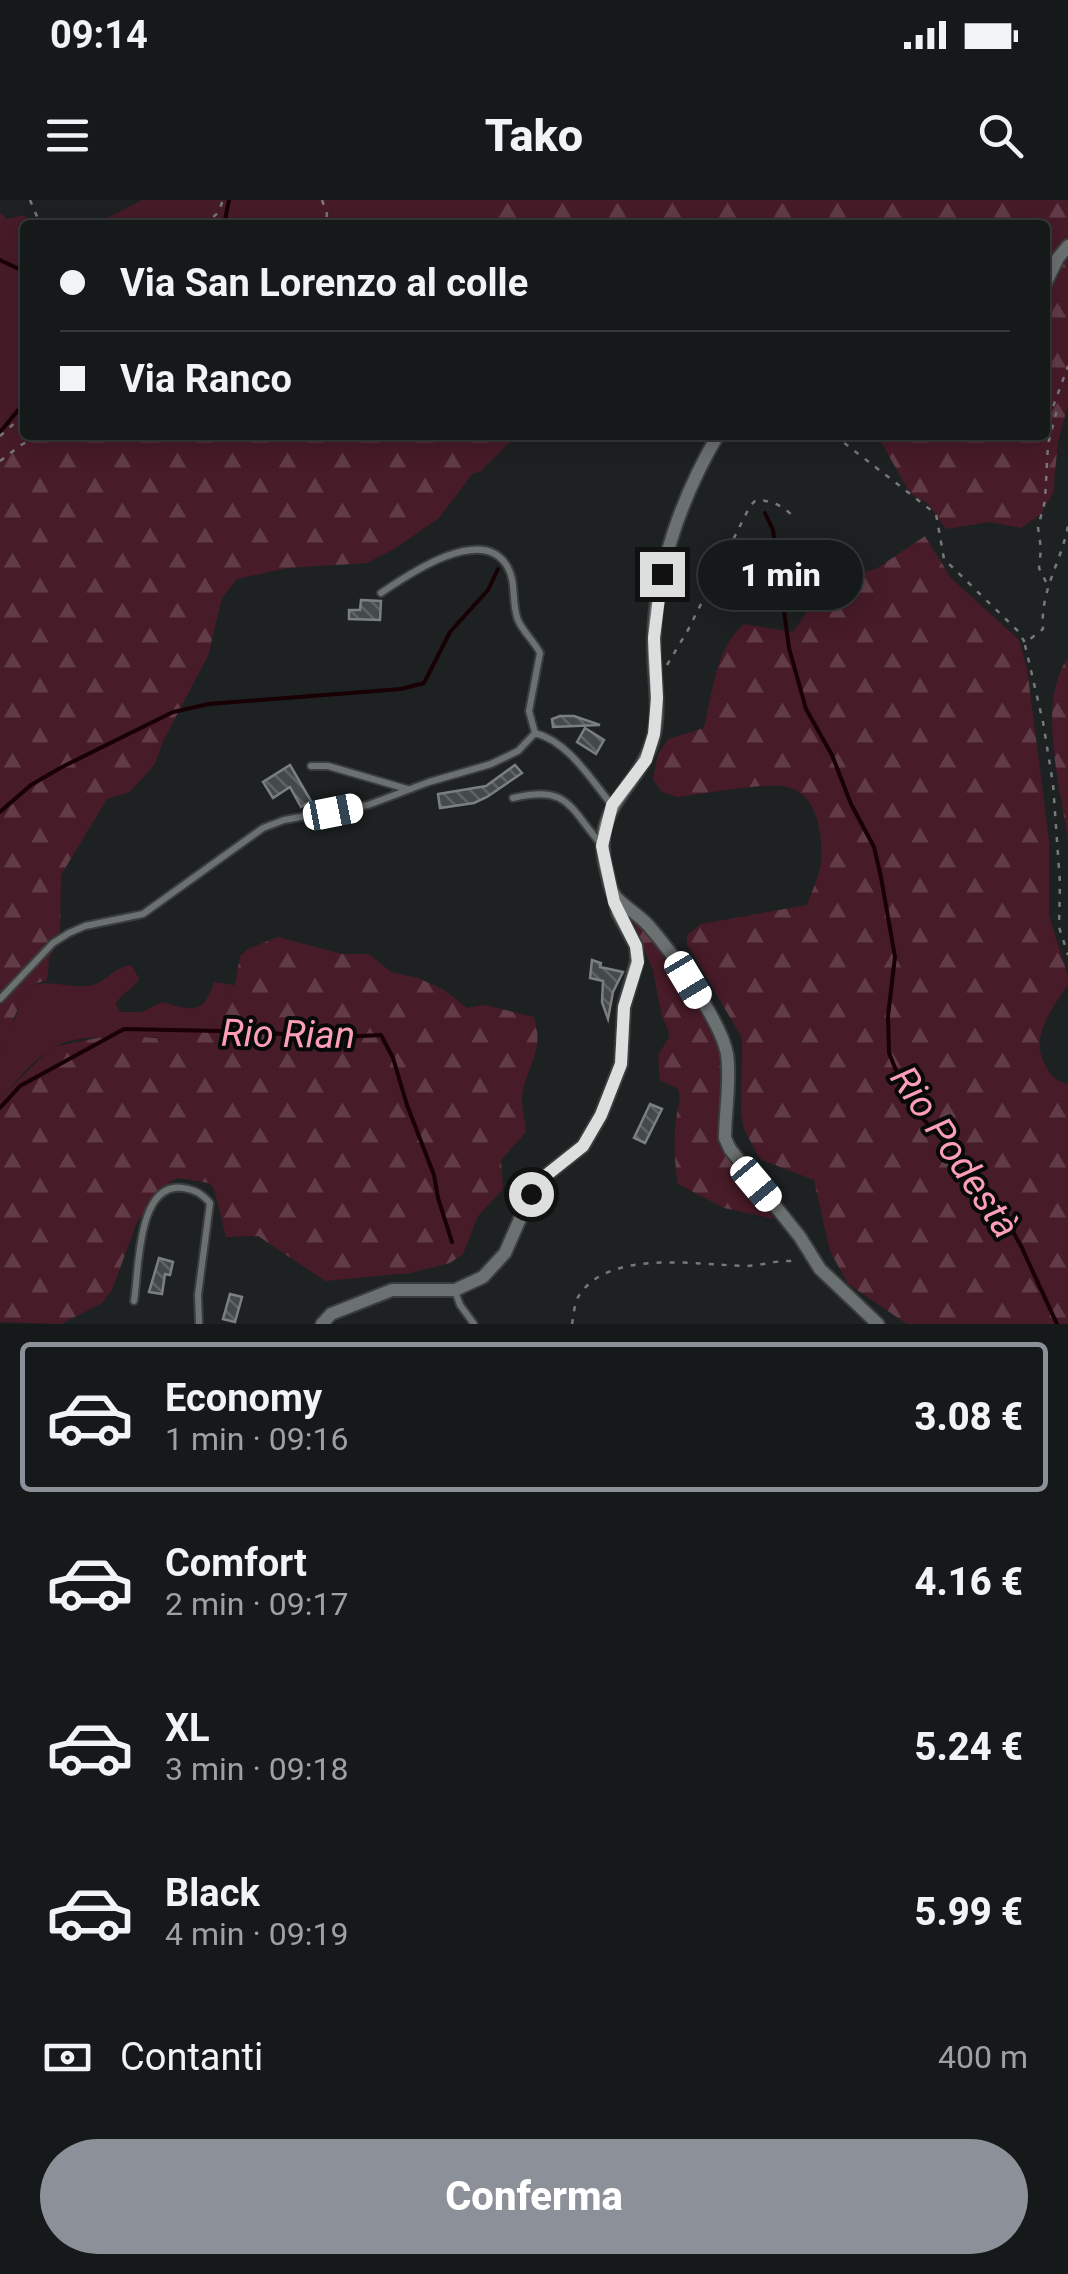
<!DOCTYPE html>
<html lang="it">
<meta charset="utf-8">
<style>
:root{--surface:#161919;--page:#1f2222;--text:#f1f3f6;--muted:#9ea0a2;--line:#353838;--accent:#8c9099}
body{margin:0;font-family:Roboto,sans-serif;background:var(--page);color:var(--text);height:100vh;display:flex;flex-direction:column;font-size:38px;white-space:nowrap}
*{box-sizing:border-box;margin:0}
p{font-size:32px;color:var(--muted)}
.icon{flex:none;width:55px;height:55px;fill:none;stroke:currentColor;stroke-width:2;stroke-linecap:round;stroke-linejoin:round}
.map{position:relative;height:1124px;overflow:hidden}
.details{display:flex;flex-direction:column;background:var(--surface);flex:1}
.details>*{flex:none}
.guide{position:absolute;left:20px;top:20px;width:1030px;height:220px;border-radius:10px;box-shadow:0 5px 25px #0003,0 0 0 2px var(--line);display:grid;align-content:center;height:220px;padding:0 40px;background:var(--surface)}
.end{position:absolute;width:45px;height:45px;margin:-22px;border:12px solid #dddfdf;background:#111;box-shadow:0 0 0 5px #111}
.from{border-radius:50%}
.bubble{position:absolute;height:70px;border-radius:35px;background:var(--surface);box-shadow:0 5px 25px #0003,0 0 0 2px var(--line);font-size:32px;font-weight:800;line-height:70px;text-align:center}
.car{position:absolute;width:30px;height:60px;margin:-30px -15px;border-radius:12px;box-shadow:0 0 8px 2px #0007;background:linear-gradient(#fff 24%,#345 0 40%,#fff 0 76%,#345 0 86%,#fff 0)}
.guide b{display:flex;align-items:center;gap:35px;height:95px;font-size:38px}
.guide b+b{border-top:2px solid var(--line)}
.guide i{width:25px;height:25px;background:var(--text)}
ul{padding:18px 0 0;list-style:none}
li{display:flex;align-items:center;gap:30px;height:150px;margin:0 20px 15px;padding:0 20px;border:5px solid transparent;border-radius:10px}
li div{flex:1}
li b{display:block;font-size:38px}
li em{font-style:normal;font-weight:800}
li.current{border-color:var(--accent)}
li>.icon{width:90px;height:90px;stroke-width:1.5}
.pay{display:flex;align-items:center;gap:25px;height:110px;padding:0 40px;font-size:38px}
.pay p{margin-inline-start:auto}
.cta{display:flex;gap:20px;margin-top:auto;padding:20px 40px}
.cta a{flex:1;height:115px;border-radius:60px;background:var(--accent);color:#fff;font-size:40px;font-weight:800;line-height:115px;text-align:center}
.status{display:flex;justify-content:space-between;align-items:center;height:70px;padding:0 50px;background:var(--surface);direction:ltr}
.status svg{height:28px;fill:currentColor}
header{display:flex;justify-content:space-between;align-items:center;height:130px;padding:0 40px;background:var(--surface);font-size:45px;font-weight:800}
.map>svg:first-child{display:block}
.grass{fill:#471b28}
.forest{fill:url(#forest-firs)}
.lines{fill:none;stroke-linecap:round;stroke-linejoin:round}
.stream{stroke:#180005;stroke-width:4}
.building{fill:url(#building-back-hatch);stroke:#7a7f7f;stroke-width:2.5}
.lane-casing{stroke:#3a3d3d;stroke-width:10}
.street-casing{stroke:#3a3d3d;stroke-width:16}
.path{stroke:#757979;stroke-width:2.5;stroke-dasharray:5 8;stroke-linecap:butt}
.lane{stroke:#6b7070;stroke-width:6}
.street{stroke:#6b7070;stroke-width:12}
.route{stroke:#dddfdf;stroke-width:12}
.labels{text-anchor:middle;stroke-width:8;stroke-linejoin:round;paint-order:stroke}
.water-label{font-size:38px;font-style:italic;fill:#fb9eb6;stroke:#080a0a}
</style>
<div class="status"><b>09:14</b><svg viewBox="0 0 49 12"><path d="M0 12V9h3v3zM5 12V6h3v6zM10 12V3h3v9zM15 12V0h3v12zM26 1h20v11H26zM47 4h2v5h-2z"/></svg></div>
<header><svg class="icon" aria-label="menu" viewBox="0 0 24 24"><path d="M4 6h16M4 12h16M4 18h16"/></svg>Tako<svg class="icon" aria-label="search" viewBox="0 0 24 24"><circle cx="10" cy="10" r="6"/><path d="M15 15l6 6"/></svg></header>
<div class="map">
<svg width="1068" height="1124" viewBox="0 0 1068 1124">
<defs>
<pattern id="forest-firs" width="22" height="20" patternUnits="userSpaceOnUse" patternTransform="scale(2.5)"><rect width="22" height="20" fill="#471b28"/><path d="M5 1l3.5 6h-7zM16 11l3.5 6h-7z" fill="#613c47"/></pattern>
<pattern id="building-back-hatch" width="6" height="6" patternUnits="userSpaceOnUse" patternTransform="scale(2.5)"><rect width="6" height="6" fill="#444949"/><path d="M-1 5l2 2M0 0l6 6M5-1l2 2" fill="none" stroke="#5f6363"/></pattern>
</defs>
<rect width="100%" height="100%" fill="#1d2121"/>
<!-- grass -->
<g class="grass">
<polygon points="142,0 502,0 484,20 459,25 94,25"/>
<polygon points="0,13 8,19 23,15 37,25 25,25 25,222 0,236"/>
<path d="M 131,765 L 139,778 C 135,790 120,792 116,805 L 120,812 L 142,812 L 162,802 C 192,810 203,816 214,782 L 235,785 C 228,798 222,816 211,825 C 183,851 91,823 51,849 C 32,861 16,882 0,898 L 0,851 C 13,837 17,804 28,786 C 53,779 65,788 87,786 C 104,785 113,767 131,765 Z"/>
</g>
<!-- forest -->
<g class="forest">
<polygon points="502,0 1068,0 1068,205 1058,241 1053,293 1041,314 1021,328 990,322 946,329 928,304 910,293 877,235 1045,235 1045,25 459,25 484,20"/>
<polygon points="25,222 25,235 517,235 480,272 473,273 439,318 394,349 367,363 287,368 237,379 222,398 208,456 163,541 155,564 130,592 107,599 61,675 60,736 49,759 47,780 28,786 13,820 14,834 0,851 0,236"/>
<path d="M 925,336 L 951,378 L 1019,440 L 1027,468 L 1049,640 L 1049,716 L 1068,776 L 1068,784 C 1053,808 1029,836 1045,865 C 1051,876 1055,881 1068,884 L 1068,1124 L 907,1124 L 848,1084 L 830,1051 L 814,980 L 762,960 L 757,954 L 744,929 L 741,913 L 742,838 L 687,744 L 687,735 L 701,724 L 807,705 C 812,691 820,675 821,660 C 823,634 817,593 787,587 C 761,582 705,594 677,597 L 662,592 L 653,579 L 658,554 L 668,539 L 704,528 C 712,494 716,447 744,424 L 793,432 L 828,382 L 876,369 Z"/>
<path d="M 1068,458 L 1068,640 C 1061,590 1036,501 1068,458 Z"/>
<path d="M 626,708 L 678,769 L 714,831 L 723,855 L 721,937 L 774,1019 L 724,1008 L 678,984 C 674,962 673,936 677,914 C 678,903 682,900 678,889 L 660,880 L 658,855 L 669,837 L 668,829 L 662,817 L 653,770 Z"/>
<path d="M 278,737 L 342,754 L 369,754 L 391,772 L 418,778 L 444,790 L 467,808 L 485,805 L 534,817 C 544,849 530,861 523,890 C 520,903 525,919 526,932 L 501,960 L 503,989 L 478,1016 L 463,1054 L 450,1063 L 410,1073 L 325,1081 L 258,1036 L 226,1037 L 214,989 L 209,983 L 178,978 L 170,982 L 137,1022 L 112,1090 L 102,1103 L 61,1124 L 0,1122 L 0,898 L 52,847 L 112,835 L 156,838 L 206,829 L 214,823 L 235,785 L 240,756 L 248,749 Z"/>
</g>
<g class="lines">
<!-- stream -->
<g class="stream">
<polyline points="224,25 229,0"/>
<polyline points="0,60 25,72"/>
<polyline points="0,232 25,202"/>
<polyline points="765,313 773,330 789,448 806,509 832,555 851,604 874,647 881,677 895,757 888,816 889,853 906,895 924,920 991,992 1021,1046 1057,1124"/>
<polyline points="0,612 31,585 62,567 173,512 209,504 401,489 424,483 450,432 488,390 498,369"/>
<polyline points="0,908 20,886 124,829 262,832 321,838 381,835 393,858 407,905 434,975 438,998 452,1042"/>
</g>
</g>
<!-- building -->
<g class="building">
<polygon points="361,400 381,401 380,420 349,419 349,410 360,410"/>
<polygon points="560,516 574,516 600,525 553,527 552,519"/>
<polygon points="585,528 604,540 596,554 577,542"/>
<polygon points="290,565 311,601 301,607 290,587 273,598 263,582"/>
<polygon points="515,565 522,573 487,597 474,603 440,608 438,594 486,586"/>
<polygon points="592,760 601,763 600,767 623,772 613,792 608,819 602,802 603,781 590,778"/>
<polygon points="650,904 662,909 645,943 634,938"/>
<polygon points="159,1058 173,1062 170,1075 165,1074 162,1094 149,1092"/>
<polygon points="230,1094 242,1097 235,1122 223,1119"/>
</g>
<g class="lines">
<!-- lane casing -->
<g class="lane-casing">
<g id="lane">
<path d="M 381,393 C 409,374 482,324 507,366 C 517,382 511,403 518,420 C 523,432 534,441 540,453 L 529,511 L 535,533"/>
<polyline points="311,566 328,566 407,589"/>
<path d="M 513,598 C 569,584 570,609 601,644"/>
<path d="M 0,799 L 53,743 L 69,733 L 85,726 L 143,714 L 263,628 L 284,620 L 368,605 L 429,582 L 491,564 L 518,551 L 535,533 C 569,542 591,580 612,605"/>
<polyline points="455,1091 460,1105 474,1124"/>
<path d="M 134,1101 C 139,1074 136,981 183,988 C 196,990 202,994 210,1003 L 198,1095 L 199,1124"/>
</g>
</g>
<!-- street casing -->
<g class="street-casing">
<g id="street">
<polyline points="1045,84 1058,58 1068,46"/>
<path d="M 718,235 C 683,294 656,368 654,436 C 652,469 661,503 654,535 C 640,592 588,603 607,673 C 609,679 610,690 614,695 C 623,706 638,714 648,725 C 671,751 721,821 727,854 C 731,881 725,911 725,938 L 730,949 L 800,1037 L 820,1069 L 878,1124"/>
<polyline points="322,1124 331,1114 392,1090 455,1090 483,1077 505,1053 531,994 544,977 583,946 601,915 621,864 624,807 637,761 636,746 618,713 614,694"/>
</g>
</g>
<!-- path -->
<g class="path">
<polyline points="30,0 38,19 54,25"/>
<polyline points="322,0 327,14 325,25"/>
<polyline points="203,25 218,13 223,0"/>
<path d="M 834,235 L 936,314 L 944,359 L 1019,432 L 1025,443 L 1043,429 C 1040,390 1061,363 1068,326"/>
<polyline points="0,236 25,214"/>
<polyline points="0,261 21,245 41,235"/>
<polyline points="1046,382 1039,368 1041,349 1038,327 1045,301 1048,244 1057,210 1053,207 1068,166"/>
<polyline points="1025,445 1043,522 1053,584 1060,683 1059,727 1068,755"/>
<path d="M 667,465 L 688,430 L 750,306 L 756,300 C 772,300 786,307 795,319"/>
<path d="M 572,1124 C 574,1114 574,1102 580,1094 C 611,1049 698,1065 745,1066 C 763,1066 782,1058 799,1062"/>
</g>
<!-- lane -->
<use href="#lane" class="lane"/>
<!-- street -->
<use href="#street" class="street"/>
</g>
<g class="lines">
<!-- route -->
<polyline class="route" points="531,994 544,977 583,946 601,915 621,864 624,807 638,762 636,746 614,702 602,646 612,605 646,560 654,534 657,498 654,438 662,374"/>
</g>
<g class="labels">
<!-- water labels -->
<g class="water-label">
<text transform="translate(288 834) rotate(1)" y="13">Rio Rian</text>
<text transform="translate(955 952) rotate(56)" y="13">Rio Podestà</text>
</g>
</g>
</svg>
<i class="end from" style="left:531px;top:994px"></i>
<i class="end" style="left:662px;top:374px"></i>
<div class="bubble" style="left:698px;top:340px;width:165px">1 min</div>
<i class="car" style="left:333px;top:612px;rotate:79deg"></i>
<i class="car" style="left:688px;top:780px;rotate:149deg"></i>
<i class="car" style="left:756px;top:984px;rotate:140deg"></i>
<div class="guide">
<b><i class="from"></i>Via San Lorenzo al colle</b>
<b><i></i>Via Ranco</b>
</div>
</div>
<section class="details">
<ul>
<li class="current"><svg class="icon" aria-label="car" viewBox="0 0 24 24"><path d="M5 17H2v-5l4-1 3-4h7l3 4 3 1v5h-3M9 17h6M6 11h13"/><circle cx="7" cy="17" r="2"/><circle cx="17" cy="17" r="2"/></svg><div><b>Economy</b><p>1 min · 09:16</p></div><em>3.08 €</em></li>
<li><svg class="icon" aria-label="car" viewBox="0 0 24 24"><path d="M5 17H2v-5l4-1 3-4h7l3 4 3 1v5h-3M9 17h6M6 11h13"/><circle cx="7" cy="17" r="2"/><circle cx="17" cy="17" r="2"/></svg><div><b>Comfort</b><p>2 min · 09:17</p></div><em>4.16 €</em></li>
<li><svg class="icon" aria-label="car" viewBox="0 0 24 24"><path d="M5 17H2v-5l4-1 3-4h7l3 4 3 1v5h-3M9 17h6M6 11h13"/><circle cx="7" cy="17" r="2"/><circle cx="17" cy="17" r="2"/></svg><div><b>XL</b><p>3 min · 09:18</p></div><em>5.24 €</em></li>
<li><svg class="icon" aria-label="car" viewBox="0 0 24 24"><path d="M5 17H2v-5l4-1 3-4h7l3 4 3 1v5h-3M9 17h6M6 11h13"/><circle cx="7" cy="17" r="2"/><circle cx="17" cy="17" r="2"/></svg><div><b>Black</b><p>4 min · 09:19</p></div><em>5.99 €</em></li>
</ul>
<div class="pay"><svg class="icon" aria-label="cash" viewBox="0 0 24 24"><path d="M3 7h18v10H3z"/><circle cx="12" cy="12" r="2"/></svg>Contanti<p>400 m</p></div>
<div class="cta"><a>Conferma</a></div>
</section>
